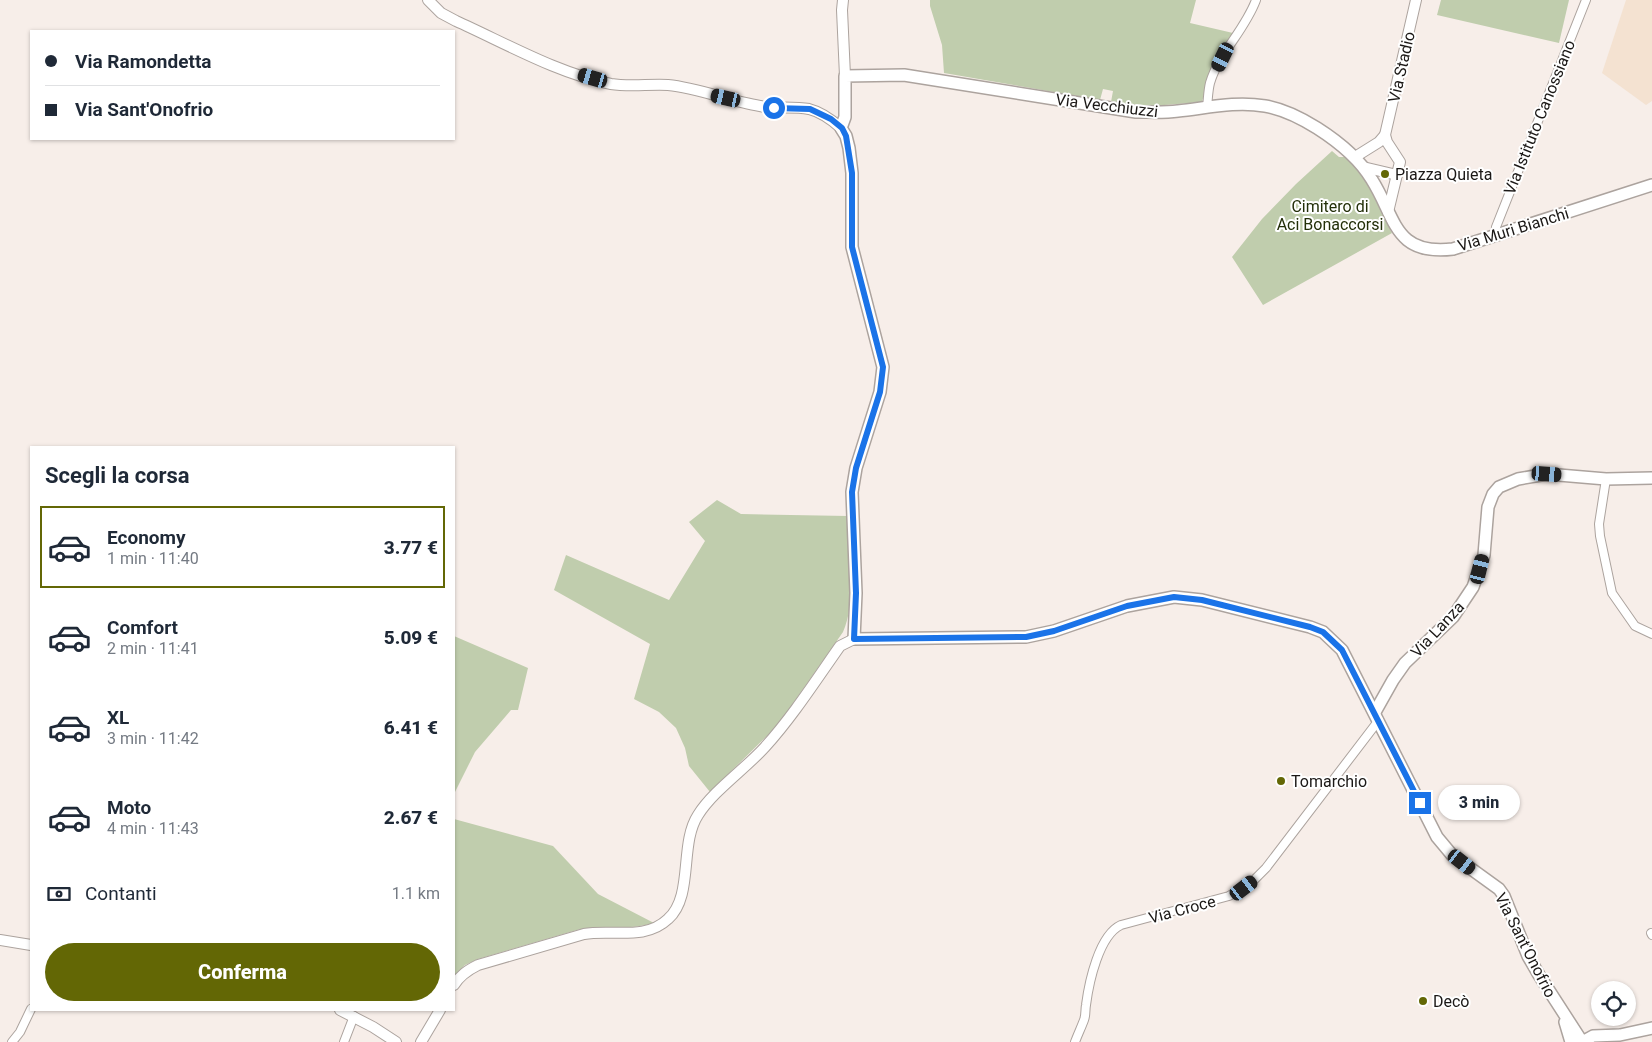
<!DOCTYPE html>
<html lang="it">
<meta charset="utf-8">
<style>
:root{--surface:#fff;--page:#f2f2f3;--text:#1f2937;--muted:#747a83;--line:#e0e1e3;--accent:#636705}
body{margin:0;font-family:Roboto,sans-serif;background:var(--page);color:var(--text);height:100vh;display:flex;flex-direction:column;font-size:19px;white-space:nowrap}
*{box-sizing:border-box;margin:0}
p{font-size:16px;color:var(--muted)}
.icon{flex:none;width:28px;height:28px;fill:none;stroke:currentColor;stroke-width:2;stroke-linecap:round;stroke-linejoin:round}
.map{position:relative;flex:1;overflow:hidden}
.sheet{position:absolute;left:30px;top:446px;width:425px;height:565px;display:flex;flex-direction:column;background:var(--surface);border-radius:0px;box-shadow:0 1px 4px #0004}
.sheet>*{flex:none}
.guide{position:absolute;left:30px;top:30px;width:425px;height:110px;border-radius:0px;box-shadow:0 1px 4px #0004;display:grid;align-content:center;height:110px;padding:0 15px;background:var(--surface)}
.buttons{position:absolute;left:1591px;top:981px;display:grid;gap:10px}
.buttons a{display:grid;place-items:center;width:45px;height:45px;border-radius:50%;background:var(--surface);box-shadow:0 1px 4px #0004;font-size:25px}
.end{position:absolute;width:22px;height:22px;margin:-11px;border:6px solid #1a73e8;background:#fff;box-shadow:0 0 0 2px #fff}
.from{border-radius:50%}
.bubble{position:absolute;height:35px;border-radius:18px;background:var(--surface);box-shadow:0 1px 4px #0004;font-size:16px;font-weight:800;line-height:35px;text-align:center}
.car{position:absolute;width:15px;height:30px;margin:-15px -8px;border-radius:6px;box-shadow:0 0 4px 1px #0007;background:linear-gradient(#222 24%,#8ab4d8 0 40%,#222 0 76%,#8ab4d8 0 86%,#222 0)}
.guide b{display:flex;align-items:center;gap:18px;height:48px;font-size:19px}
.guide b+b{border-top:1px solid var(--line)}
.guide i{width:12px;height:12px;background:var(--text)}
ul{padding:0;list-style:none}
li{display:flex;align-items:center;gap:15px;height:82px;margin:0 10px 8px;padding:0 5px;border:2px solid transparent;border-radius:0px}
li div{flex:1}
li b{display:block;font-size:19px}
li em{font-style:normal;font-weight:800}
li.on{border-color:var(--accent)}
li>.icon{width:45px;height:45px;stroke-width:1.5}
h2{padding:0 15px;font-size:22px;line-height:60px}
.pay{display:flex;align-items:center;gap:12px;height:55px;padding:0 15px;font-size:19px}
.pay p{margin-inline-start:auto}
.cta{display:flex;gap:10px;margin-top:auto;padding:10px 15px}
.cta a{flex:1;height:58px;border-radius:30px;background:var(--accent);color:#fff;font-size:20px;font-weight:800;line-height:58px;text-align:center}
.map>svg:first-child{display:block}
.education{fill:#f4e2d1}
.green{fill:#c0cdad}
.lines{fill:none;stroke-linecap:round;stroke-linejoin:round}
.minor-casing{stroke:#aca39e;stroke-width:10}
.tertiary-casing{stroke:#aca39e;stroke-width:12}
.secondary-casing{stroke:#aca39e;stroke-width:14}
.minor{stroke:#fff;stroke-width:8}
.tertiary{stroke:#fff;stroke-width:10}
.secondary{stroke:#fff;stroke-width:11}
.route{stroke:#1a73e8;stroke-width:6}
.poi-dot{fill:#636705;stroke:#fff;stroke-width:2}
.labels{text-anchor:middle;stroke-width:4;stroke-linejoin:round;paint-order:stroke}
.street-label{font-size:16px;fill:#1b1816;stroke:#fff}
.poi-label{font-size:16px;fill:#1b1816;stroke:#fff;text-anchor:start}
.park-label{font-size:16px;fill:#232f09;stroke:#fff}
</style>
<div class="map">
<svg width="1652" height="1042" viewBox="0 0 1652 1042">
<rect width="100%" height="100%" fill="#f7eee9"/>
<!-- education -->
<polygon class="education" points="1626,0 1652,0 1652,101 1646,105 1602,73"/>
<!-- green -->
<g class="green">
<path d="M 930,0 L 1196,0 L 1190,23 L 1233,33 C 1220,55 1208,77 1202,102 L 1152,106 L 1111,102 L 1113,91 L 1103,89 L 1100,100 L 944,73 L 942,45 L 930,6 Z"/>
<polygon points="1441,0 1569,0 1559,43 1437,15"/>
<polygon points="1332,151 1339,157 1347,157 1367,183 1392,233 1263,305 1232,257 1262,219 1296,184"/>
<path d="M 717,500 L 741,514 L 848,516 C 849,550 857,601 843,632 L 778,725 L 710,792 L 689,766 L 685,748 L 676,728 L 659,712 L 634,699 L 650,644 L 554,590 L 566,555 L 669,600 L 705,541 L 689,522 Z"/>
<polygon points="454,636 528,668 518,710 511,710 475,752 454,794"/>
<path d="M 454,819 L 553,846 L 598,894 L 654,923 C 629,931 602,924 577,930 L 478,959 L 465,965 L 454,976 Z"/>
</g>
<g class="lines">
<!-- minor casing -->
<g class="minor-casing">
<g id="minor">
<path d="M 1207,107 C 1208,99 1208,91 1210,83 C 1219,53 1245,30 1256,0"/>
<polyline points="1495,236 1496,227 1586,0"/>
<polyline points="1606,479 1599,524 1600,536 1612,593 1635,626 1652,634"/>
<polyline points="1651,933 1652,935"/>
<polyline points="12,1042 20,1032 31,1009"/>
<polyline points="344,1042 354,1016"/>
<path d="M 1075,1042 C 1078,1034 1081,1028 1084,1020 C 1086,1015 1085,1010 1086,1005 C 1089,982 1099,935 1121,925 L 1229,896 L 1252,882 L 1266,868 L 1379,720"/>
</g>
</g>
<!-- tertiary casing -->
<g class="tertiary-casing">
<g id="tertiary">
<path d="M 428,0 L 441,13 L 456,21 C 505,43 559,74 611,84 C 629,87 649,84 668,85 C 699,88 729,101 760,106 C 776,109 793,106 809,109 C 821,112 832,120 841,128"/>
<polyline points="843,0 842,10 845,76"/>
<polyline points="1355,157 1379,142 1385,135"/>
<polyline points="1363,167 1397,175"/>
<polyline points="1388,212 1400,162 1387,142 1385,135 1416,0"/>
<polyline points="0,940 31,945"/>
<path d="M 454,985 C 460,975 468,970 478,965 L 584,934 C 612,929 645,941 668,919 C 694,896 679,844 698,815 C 713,791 745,769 765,747 C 793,716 816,680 840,646 L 854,639"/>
<polyline points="340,1010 373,1027 396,1042"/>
<polyline points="421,1042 440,1010"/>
</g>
</g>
<!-- secondary casing -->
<g class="secondary-casing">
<g id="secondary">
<polyline points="1375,712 1393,680 1405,663 1453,617 1473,587 1484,555 1488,507 1493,494 1499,487 1518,479 1547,474 1606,479 1652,478"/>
<polyline points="1565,1022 1571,1042"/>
<path d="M 1581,1040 L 1539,975 L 1528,956 L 1504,896 L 1499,889 L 1452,855 L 1437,837 L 1342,650 L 1323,632 L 1310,627 L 1202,600 L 1174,597 L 1127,606 L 1054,631 L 1026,637 L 854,639 L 856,593 L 852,492 L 856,468 L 880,392 L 883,367 L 852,247 L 852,173 L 849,148 L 846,136 L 841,128 L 845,117 L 845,76 L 904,75 L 1136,112 C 1150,112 1164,113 1178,111 C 1207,108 1235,101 1265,106 C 1283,109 1301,118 1317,128 C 1339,142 1359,158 1372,180 C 1396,218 1394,256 1453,249 L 1652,185"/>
<polyline points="1584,1041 1593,1036 1620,1035 1652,1028"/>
</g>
</g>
<!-- minor -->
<use href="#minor" class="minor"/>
<!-- tertiary -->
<use href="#tertiary" class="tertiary"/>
<!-- secondary -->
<use href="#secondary" class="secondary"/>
</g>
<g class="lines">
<!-- route -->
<polyline class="route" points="774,108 810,109 831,119 842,128 846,136 852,173 852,247 883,367 880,392 856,468 852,492 856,593 854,639 1026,637 1054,631 1127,606 1174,597 1202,600 1310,627 1323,632 1342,650 1420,803"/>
</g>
<!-- markers -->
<g class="poi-dot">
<circle cx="1385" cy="174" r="5"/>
<circle cx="1281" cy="781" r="5"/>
<circle cx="1423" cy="1001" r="5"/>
</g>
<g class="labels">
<!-- street labels -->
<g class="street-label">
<text transform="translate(1401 67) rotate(-77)" y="6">Via Stadio</text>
<text transform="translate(1107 105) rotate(7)" y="6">Via Vecchiuzzi</text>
<text transform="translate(1539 117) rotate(-68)" y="6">Via Istituto Canossiano</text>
<text transform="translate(1513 229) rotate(-17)" y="6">Via Muri Bianchi</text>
<text transform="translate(1437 629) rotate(-47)" y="6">Via Lanza</text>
<text transform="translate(1182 909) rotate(-15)" y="6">Via Croce</text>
<text transform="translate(1526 945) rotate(63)" y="6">Via Sant'Onofrio</text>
</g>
<!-- poi labels -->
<g class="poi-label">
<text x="1395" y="180">Piazza Quieta</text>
<text x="1291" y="787">Tomarchio</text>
<text x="1433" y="1007">Decò</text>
</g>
<!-- park labels -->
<g class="park-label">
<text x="1330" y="212">Cimitero di<tspan x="1330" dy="18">Aci Bonaccorsi</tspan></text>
</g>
</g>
</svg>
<div class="buttons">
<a><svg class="icon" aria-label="locate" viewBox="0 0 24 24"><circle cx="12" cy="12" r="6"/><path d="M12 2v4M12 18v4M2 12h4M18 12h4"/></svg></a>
</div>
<i class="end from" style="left:774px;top:108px"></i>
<i class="end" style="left:1420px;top:803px"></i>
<div class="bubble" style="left:1438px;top:785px;width:82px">3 min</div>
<i class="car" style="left:1223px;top:57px;rotate:206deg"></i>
<i class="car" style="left:593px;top:78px;rotate:286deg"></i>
<i class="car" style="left:726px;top:98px;rotate:283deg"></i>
<i class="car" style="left:1547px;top:474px;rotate:94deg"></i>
<i class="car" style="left:1480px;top:569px;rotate:14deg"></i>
<i class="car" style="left:1462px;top:862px;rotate:128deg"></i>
<i class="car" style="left:1244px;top:888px;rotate:53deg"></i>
<div class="guide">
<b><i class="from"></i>Via Ramondetta</b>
<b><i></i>Via Sant'Onofrio</b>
</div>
<section class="sheet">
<h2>Scegli la corsa</h2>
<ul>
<li class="on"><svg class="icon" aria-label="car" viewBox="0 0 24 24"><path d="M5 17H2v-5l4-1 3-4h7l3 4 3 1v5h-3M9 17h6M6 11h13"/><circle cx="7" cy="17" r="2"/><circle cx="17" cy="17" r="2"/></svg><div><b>Economy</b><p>1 min · 11:40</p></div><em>3.77 €</em></li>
<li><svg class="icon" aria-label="car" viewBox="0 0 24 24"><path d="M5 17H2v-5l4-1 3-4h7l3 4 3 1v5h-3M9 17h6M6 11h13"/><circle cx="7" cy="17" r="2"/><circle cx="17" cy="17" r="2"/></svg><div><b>Comfort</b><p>2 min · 11:41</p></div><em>5.09 €</em></li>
<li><svg class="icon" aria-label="car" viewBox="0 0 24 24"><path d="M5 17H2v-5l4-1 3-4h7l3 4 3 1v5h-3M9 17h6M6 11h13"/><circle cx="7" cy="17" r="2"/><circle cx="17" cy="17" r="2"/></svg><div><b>XL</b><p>3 min · 11:42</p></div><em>6.41 €</em></li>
<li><svg class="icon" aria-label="car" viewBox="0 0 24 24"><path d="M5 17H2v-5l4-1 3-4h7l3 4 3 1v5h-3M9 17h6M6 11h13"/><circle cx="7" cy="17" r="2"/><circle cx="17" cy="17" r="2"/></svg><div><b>Moto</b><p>4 min · 11:43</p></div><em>2.67 €</em></li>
</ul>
<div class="pay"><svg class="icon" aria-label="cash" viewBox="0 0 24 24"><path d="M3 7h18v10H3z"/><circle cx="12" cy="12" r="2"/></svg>Contanti<p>1.1 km</p></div>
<div class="cta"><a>Conferma</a></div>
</section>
</div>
